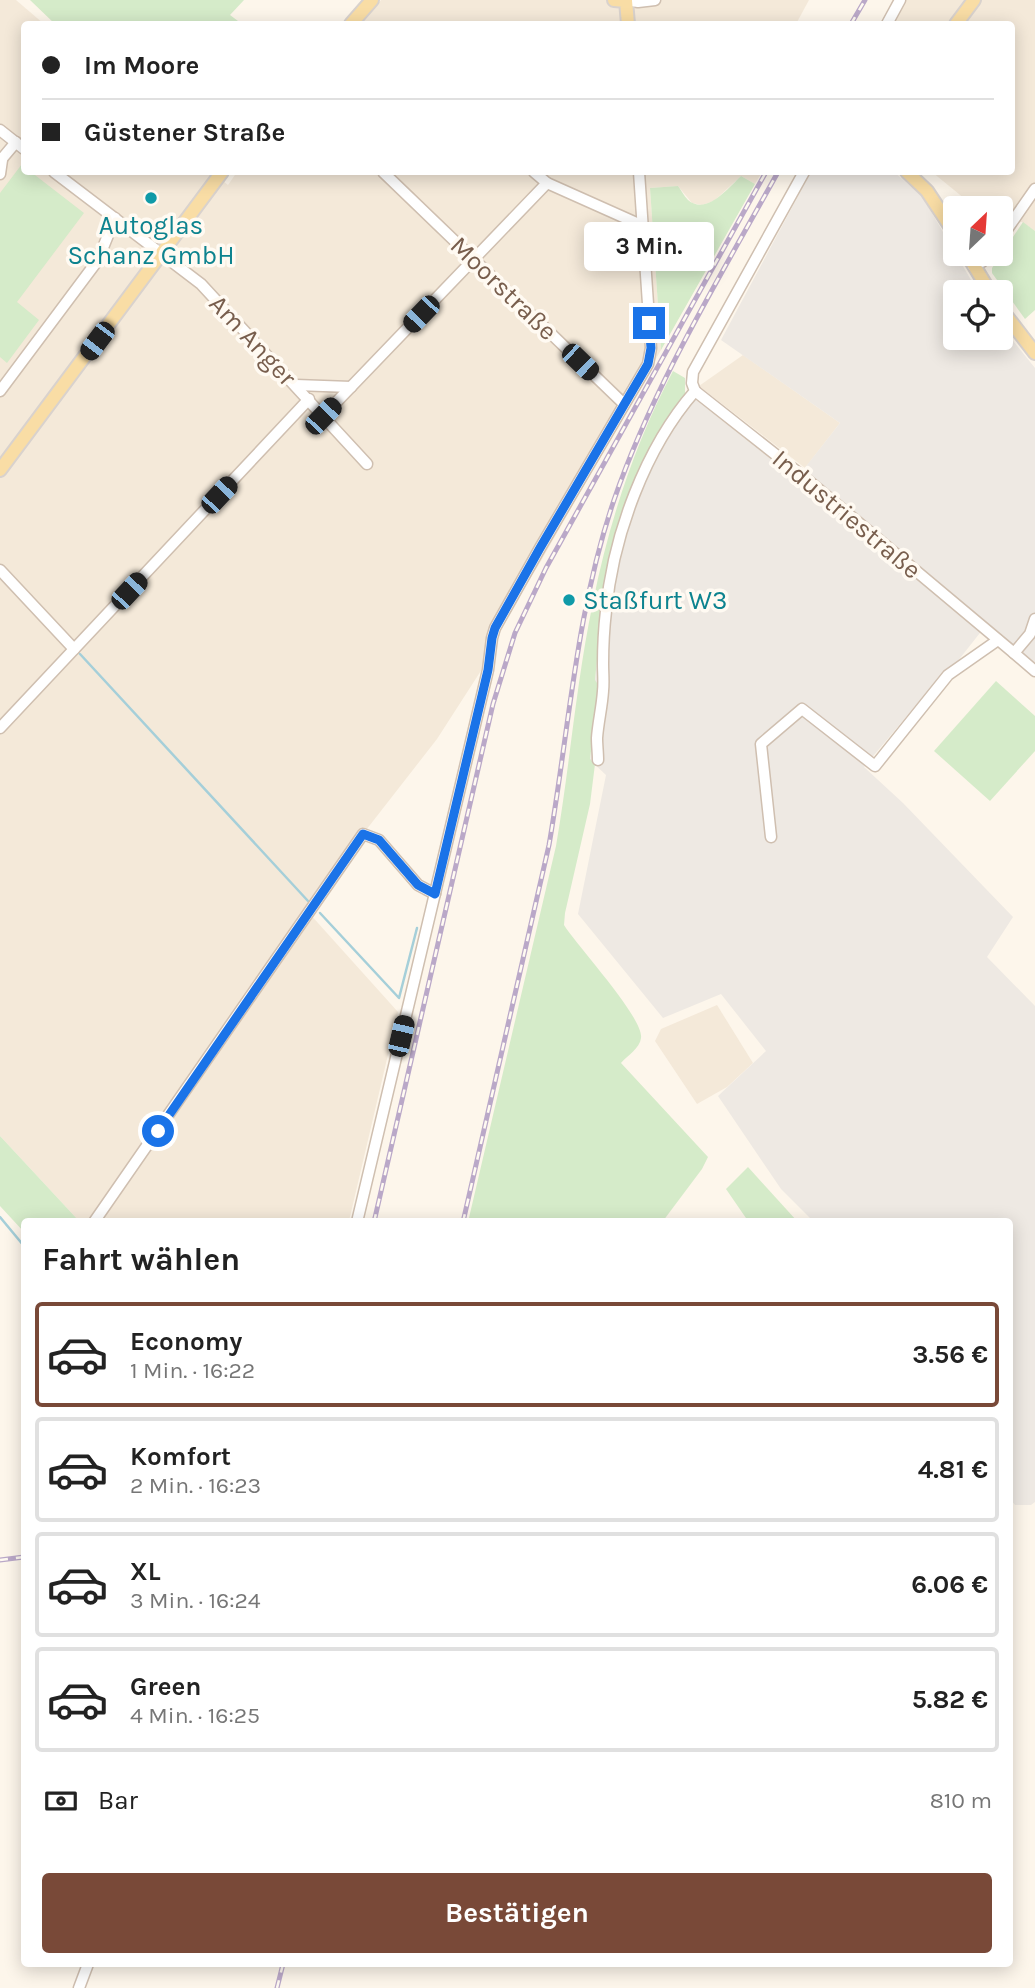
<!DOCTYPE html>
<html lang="de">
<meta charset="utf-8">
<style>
:root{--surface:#fff;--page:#f6f6f6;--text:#222;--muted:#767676;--line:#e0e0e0;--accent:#794938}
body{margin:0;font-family:Karla,sans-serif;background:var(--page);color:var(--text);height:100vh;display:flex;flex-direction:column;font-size:26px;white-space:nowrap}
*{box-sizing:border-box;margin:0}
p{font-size:23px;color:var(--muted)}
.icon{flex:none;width:38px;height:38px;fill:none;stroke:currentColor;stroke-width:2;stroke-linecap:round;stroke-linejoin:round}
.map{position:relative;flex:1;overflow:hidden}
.drawer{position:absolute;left:21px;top:1218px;width:992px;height:749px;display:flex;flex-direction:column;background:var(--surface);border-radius:7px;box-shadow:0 4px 18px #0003}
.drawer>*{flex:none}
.guide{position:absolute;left:21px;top:21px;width:994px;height:154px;border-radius:7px;box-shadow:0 4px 18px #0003;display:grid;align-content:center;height:154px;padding:0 21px;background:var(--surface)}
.needle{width:46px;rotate:25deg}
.fabs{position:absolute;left:943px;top:196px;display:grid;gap:14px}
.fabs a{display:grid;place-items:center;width:70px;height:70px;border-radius:7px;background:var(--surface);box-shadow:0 4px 18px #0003;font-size:35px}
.end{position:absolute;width:32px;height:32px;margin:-16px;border:9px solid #1a73e8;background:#fff;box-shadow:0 0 0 4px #fff}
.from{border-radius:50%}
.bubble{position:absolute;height:49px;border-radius:7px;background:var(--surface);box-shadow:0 4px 18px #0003;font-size:23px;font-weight:700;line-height:49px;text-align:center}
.car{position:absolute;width:21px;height:42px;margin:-21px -10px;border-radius:9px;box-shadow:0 0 5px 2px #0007;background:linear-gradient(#222 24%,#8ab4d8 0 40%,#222 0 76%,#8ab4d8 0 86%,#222 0)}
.guide b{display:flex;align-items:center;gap:24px;height:66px;font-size:26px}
.guide b+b{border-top:2px solid var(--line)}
.guide i{width:18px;height:18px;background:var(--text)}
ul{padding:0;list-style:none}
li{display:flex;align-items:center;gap:21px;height:105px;margin:0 14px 10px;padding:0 7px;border:4px solid var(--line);border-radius:7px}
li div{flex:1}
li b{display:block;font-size:26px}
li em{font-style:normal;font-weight:700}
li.current{border-color:var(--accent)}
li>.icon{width:63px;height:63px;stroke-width:1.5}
h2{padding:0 21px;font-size:32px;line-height:84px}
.pay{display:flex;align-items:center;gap:18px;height:77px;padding:0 21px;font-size:26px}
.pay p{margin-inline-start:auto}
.cta{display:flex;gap:14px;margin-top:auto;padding:14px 21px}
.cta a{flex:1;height:80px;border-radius:7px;background:var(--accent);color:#fff;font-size:28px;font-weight:700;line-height:80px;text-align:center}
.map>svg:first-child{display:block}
.residential{fill:#f4e9d9}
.industrial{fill:#eee9e3}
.green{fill:#d5ebc9}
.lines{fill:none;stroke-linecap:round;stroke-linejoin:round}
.stream{stroke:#a5cfd9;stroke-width:2.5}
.minor-casing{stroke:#cfbfb0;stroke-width:13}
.major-casing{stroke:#d9d2cd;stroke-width:16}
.minor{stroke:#fff;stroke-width:10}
.major{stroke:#f9dda5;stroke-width:12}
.rail-casing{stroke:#baa8c8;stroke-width:5}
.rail{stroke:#fffaf2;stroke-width:2.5;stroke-dasharray:8;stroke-linecap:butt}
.route{stroke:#1a73e8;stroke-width:9}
.culture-dot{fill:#0f9aa8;stroke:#fffaf2;stroke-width:2.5}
.labels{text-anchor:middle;stroke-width:7;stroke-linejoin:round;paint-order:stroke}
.culture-label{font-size:26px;fill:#0d838f;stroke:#fffaf2}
.street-label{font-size:26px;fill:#785e4d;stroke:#fffaf2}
</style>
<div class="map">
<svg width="1035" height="1988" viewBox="0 0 1035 1988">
<rect width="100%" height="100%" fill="#fdf6eb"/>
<!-- residential -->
<g class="residential">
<polygon points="0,0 16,0 44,24 24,24 24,172 212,172 228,185 237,172 762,172 755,184 741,176 714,201 702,205 692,203 678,186 650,188 661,350 541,561 497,632 484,666 437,739 363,834 309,913 398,1012 349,1221 79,1221 0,1136"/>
<polygon points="381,0 809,0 796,24 361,24"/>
<polygon points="905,0 1035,0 1035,231 1022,222 1001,225 1001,208 976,208 932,172 1012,172 1012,24 892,24"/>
<polygon points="743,355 840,423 805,468 699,386"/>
<polygon points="717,1005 753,1063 727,1087 697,1104 655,1041 661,1029"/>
</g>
<!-- industrial -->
<polygon class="industrial" points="811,172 894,172 922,196 978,292 956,292 956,338 1001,338 1001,326 1035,368 1035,663 987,624 957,662 927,692 864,767 903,803 1013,917 987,957 1035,1006 1035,1502 1031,1505 1015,1505 1010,1499 1010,1222 813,1221 781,1189 718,1096 766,1051 721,994 663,1018 578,914 606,775 590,760 597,705 601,689 595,681 602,609 625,512 642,465 659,432 676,406 685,397 696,400 796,479 840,423 721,340"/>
<!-- green -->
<g class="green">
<polygon points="30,0 244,0 230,15 242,24 55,24"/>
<polygon points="22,164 24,166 24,172 31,172 84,213 17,302 39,320 7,363 0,357 0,193"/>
<path d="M 741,176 L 755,184 L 661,350 L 650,188 L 678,186 C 681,190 684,196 688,200 C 707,216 729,187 741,176 Z"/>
<polygon points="1023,222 1035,231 1035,310 1025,319 992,273 992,268"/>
<path d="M 673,371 L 685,378 L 685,397 L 675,407 L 642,465 L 625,512 L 602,609 L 595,680 L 601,689 L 597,705 L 590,759 L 595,764 L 590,804 L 565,913 L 564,925 C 577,946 644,1018 641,1038 C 640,1048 627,1056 621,1063 L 708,1157 L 702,1169 L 663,1221 L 468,1222 L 556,846 C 570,765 576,683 593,602 C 609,522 635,443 673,371 Z"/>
<polygon points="996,681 1035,716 1035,751 990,801 934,751"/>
<polygon points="0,1136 79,1221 24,1222 24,1232 0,1206"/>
<polygon points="748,1167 797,1221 748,1221 726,1189"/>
</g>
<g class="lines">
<!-- stream -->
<g class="stream">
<polyline points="80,654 308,901"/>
<polyline points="320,913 399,998 417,928"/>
<polyline points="0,1217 24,1246"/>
</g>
<!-- minor casing -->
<g class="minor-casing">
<g id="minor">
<polyline points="626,0 638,2 655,0"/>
<polyline points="887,24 900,0"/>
<polyline points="0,130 24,149"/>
<polyline points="0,161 16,142"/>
<polyline points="54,172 201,284 367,464"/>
<polyline points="383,172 624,404"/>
<polyline points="534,172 547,183 641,225"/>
<polyline points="0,174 2,160"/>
<polyline points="1001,238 1035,189"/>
<polyline points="973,266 982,262 991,254"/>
<polyline points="296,385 351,387"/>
<polyline points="0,391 98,260 115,218"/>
<polyline points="695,391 804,477 1014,653 1030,634 1035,619"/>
<polyline points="323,416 547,183"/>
<polyline points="0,570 74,649"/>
<polyline points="1014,653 1035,671"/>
<polyline points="0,728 309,399"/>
<path d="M 598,760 C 598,753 597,745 597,738 C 598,723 602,707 603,691 C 604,682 603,673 603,664 C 603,646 604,628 606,611 C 613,536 645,448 695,391 L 692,383 L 693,372 L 804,172"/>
<polyline points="771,837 761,744 802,709 875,766 948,675 998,640"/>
<polyline points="94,1222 363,834 379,840 418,885 435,894"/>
<polyline points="357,1222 488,670 492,638 495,628 540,548 648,364 651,348 639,172"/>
<polyline points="79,1988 88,1964"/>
</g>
</g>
<!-- major casing -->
<g class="major-casing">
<g id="major">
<polyline points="614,0 626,1 628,24"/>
<polyline points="351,24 372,0"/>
<polyline points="956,24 974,0"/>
<polyline points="907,172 927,191 956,235"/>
<polyline points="967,254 990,292"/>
<polyline points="1001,309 1035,353"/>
<polyline points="0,470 222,172"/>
</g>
</g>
<!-- minor -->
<use href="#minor" class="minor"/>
<!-- major -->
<use href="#major" class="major"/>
<!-- rail casing -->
<g class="rail-casing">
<g id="rail">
<polyline points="851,24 865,0"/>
<polyline points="374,1222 493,704 515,633 546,568 766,172"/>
<path d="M 463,1222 L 549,845 C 569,730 576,611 614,500 C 654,384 719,279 778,172"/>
<polyline points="0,1560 24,1557"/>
<polyline points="277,1988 283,1964"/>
</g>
</g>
<!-- rail -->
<use href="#rail" class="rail"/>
</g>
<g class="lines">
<!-- route -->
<polyline class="route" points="158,1131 363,834 379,840 418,885 435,894 488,670 492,638 495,628 540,548 648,364 651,348 649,323"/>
</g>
<!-- markers -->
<g class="culture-dot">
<circle cx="151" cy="198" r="7"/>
<circle cx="569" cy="600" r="7"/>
</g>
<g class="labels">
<!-- culture labels -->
<g class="culture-label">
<text x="151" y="234">Autoglas<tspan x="151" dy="30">Schanz GmbH</tspan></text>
<text x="583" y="609" text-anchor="start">Staßfurt W3</text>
</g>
<!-- street labels -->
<g class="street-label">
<text transform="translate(504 288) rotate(44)" y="9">Moorstraße</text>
<text transform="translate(253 340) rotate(47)" y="9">Am Anger</text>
<text transform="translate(847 514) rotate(40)" y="9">Industriestraße</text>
</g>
</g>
</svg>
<div class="fabs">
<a><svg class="needle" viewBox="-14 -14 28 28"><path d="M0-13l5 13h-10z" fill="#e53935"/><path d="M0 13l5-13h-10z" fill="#767676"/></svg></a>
<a><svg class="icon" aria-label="locate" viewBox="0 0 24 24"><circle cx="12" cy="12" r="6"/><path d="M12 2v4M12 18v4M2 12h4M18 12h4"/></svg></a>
</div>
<i class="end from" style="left:158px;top:1131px"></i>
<i class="end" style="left:649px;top:323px"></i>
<div class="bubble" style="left:584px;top:222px;width:130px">3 Min.</div>
<i class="car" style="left:421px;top:314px;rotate:224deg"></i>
<i class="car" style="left:97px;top:341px;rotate:217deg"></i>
<i class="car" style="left:580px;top:362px;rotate:134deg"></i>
<i class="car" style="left:323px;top:416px;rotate:44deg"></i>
<i class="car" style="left:219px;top:495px;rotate:43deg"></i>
<i class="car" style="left:129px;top:591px;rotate:43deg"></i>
<i class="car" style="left:401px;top:1036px;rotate:13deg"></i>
<div class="guide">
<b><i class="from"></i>Im Moore</b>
<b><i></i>Güstener Straße</b>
</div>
<section class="drawer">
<h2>Fahrt wählen</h2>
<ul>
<li class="current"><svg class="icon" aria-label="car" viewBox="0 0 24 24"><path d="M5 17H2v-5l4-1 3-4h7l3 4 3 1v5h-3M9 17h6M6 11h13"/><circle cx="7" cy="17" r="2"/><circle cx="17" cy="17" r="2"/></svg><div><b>Economy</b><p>1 Min. · 16:22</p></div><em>3.56 €</em></li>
<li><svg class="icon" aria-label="car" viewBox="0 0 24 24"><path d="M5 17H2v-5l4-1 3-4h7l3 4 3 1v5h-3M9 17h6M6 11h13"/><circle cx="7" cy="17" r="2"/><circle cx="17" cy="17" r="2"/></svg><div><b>Komfort</b><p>2 Min. · 16:23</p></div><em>4.81 €</em></li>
<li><svg class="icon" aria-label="car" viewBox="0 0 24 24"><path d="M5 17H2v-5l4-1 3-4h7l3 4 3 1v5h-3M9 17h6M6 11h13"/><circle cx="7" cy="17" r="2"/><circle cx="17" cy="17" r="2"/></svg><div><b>XL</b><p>3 Min. · 16:24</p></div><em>6.06 €</em></li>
<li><svg class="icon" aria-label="car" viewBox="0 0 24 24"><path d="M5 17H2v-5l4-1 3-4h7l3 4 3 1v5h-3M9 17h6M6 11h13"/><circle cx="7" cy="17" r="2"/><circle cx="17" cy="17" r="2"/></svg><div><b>Green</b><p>4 Min. · 16:25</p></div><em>5.82 €</em></li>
</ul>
<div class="pay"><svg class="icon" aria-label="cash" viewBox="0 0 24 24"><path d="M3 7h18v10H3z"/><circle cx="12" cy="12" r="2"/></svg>Bar<p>810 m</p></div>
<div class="cta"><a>Bestätigen</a></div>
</section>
</div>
